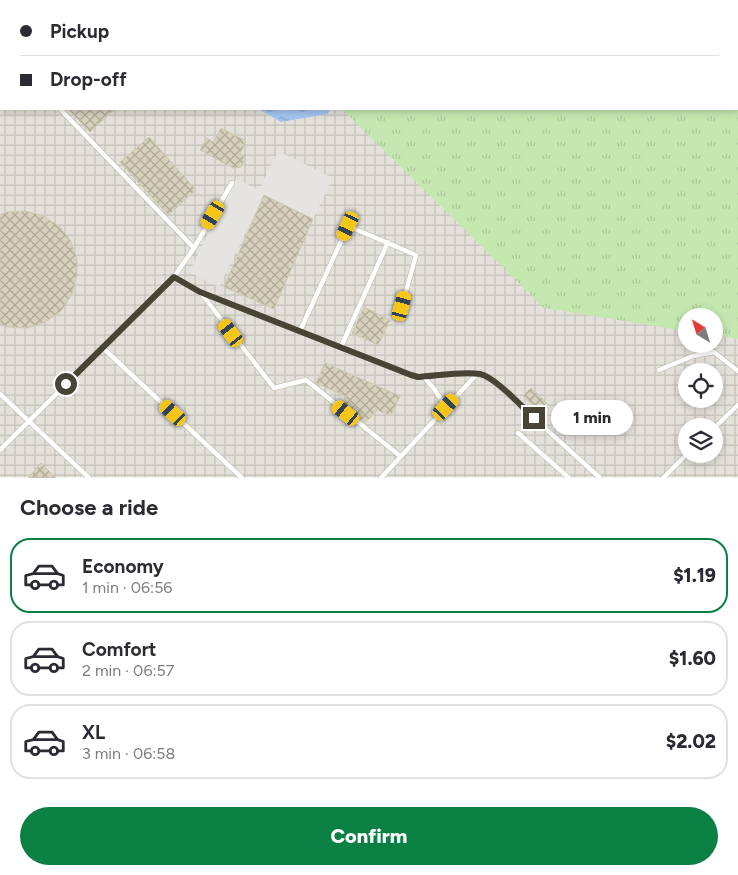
<!DOCTYPE html>
<meta charset="utf-8">
<style>
:root{--surface:#fff;--page:#f2f2f3;--text:#2b2b33;--muted:#7c7c81;--line:#e1e1e2;--accent:#0b8043}
body{margin:0;font-family:Figtree,sans-serif;background:var(--page);color:var(--text);height:100vh;display:flex;flex-direction:column;font-size:19px;white-space:nowrap}
*{box-sizing:border-box;margin:0}
p{font-size:16px;color:var(--muted)}
.icon{flex:none;width:28px;height:28px;fill:none;stroke:currentColor;stroke-width:2;stroke-linecap:round;stroke-linejoin:round}
.map{position:relative;height:478px;overflow:hidden}
.details{display:flex;flex-direction:column;background:var(--surface);flex:1}
.details>*{flex:none}
.banner{position:absolute;left:0px;top:0px;width:739px;height:110px;box-shadow:0 2px 8px #0003;display:grid;align-content:center;height:110px;padding:0 20px;background:var(--surface)}
.needle{width:32px;rotate:322deg}
.tools{position:absolute;left:678px;top:308px;display:grid;gap:10px}
.tools a{display:grid;place-items:center;width:45px;height:45px;border-radius:50%;background:var(--surface);box-shadow:0 2px 8px #0003;font-size:25px}
.end{position:absolute;width:22px;height:22px;margin:-11px;border:6px solid #474436;background:#fff;box-shadow:0 0 0 2px #fff}
.from{border-radius:50%}
.bubble{position:absolute;height:35px;border-radius:18px;background:var(--surface);box-shadow:0 2px 8px #0003;font-size:16px;font-weight:800;line-height:35px;text-align:center}
.car{position:absolute;width:15px;height:30px;margin:-15px -8px;border-radius:6px;box-shadow:0 0 4px 1px #0007;background:linear-gradient(#f5c518 24%,#345 0 40%,#f5c518 0 76%,#345 0 86%,#f5c518 0)}
.banner b{display:flex;align-items:center;gap:18px;height:48px;font-size:19px}
.banner b+b{border-top:1px solid var(--line)}
.banner i{width:12px;height:12px;background:var(--text)}
ul{padding:0;list-style:none}
li{display:flex;align-items:center;gap:15px;height:75px;margin:0 10px 8px;padding:0 10px;border:2px solid var(--line);border-radius:20px}
li div{flex:1}
li b{display:block;font-size:19px}
li em{font-style:normal;font-weight:800}
li.current{border-color:var(--accent)}
li>.icon{width:45px;height:45px;stroke-width:1.5}
h2{padding:0 20px;font-size:22px;line-height:60px}
.button{display:flex;gap:10px;margin-top:auto;padding:10px 20px}
.button a{flex:1;height:58px;border-radius:30px;background:var(--accent);color:#fff;font-size:20px;font-weight:800;line-height:58px;text-align:center}
.map>svg:first-child{display:block}
.industrial{fill:url(#industrial-grid);fill-rule:evenodd}
.grass{fill:url(#grass-tufts)}
.parking{fill:#e5e4e0}
.water{fill:url(#water-ripples)}
.building{fill:url(#building-cross-hatch);stroke:#d0cab0}
.lines{fill:none;stroke-linecap:round;stroke-linejoin:round}
.service-casing{stroke:#bfbcaa;stroke-width:5.5}
.service{stroke:#fff;stroke-width:4.5}
.route{stroke:#474436;stroke-width:6}
</style>
<div class="map">
<svg width="738" height="478" viewBox="0 0 738 478">
<defs>
<pattern id="industrial-grid" width="8" height="8" patternUnits="userSpaceOnUse" patternTransform="scale(1.25)"><rect width="8" height="8" fill="#e3e1d9"/><path d="M0 4h8M4 0v8" fill="none" stroke="#c4c2bb"/></pattern>
<pattern id="grass-tufts" width="24" height="20" patternUnits="userSpaceOnUse" patternTransform="scale(1.25)"><rect width="24" height="20" fill="#c5e8b1"/><path d="M3 7l-1-3M5 7V3M7 7l1-3M15 17l-1-3M17 17v-4M19 17l1-3" fill="none" stroke="#abc899"/></pattern>
<pattern id="water-ripples" width="26" height="14" patternUnits="userSpaceOnUse" patternTransform="scale(1.25)"><rect width="26" height="14" fill="#a4c4f0"/><path d="M2 4q2-2 4 0t4 0M15 11q2-2 4 0t4 0" fill="none" stroke="#87a1c3"/></pattern>
<pattern id="building-cross-hatch" width="8" height="8" patternUnits="userSpaceOnUse" patternTransform="scale(1.25)"><rect width="8" height="8" fill="#d6d0bd"/><path d="M0 0l8 8M0 8l8-8" fill="none" stroke="#afaa9a"/></pattern>
</defs>
<rect width="100%" height="100%" fill="#f4f2e8"/>
<!-- industrial -->
<path class="industrial" d="M 0,0 L 86,1 L 1,1 L 1,109 L 257,109 L 281,122 L 328,114 L 330,109 L 738,109 L 738,1 L 366,0 L 738,0 L 738,477 L 0,477 ZM 686,316 L 714,316 L 714,344 L 686,344 ZM 686,371 L 714,371 L 714,399 L 686,399 ZM 686,426 L 714,426 L 714,454 L 686,454 Z"/>
<!-- grass -->
<polygon class="grass" points="169,0 738,0 738,339 714,335 714,316 686,316 686,331 544,308 342,109 738,109 738,1"/>
<!-- parking -->
<polygon class="parking" points="278,151 333,178 313,219 264,195 219,287 189,272 236,179 259,190"/>
<!-- water -->
<polygon class="water" points="258,109 257,109 330,109 328,114 281,122"/>
<!-- building -->
<g class="building">
<polygon points="68,109 115,109 90,132"/>
<polygon points="221,128 246,141 240,154 246,157 241,167 233,168 200,150 207,138 213,142"/>
<polygon points="149,137 196,190 168,215 120,162"/>
<polygon points="264,195 313,219 274,309 224,287"/>
<polygon points="25,211 43,216 59,226 70,240 77,258 77,276 72,294 62,310 47,321 28,328 8,327 0,324 0,215 7,212"/>
<polygon points="364,307 390,320 378,345 352,333"/>
<polygon points="325,363 400,396 391,416 377,410 365,423 341,403 347,397 316,383"/>
<polygon points="531,388 547,403 539,411 523,396"/>
<polygon points="41,463 56,478 28,478"/>
</g>
<g class="lines">
<!-- service casing -->
<g class="service-casing">
<g id="service">
<polyline points="0,62 1,62"/>
<polyline points="60,109 194,248"/>
<path d="M 174,277 L 200,292 L 411,375 L 418,377 C 442,376 470,368 492,380 L 600,478"/>
<polyline points="201,293 274,388 306,380 400,456"/>
<polyline points="300,331 348,226 416,255 402,306"/>
<polyline points="341,347 388,242"/>
<polyline points="103,348 242,478"/>
<polyline points="659,370 693,356 714,352 738,371"/>
<polyline points="424,377 435,390 446,407"/>
<polyline points="0,394 89,478"/>
<polyline points="714,428 738,405"/>
<polyline points="518,433 569,478"/>
<polyline points="0,450 174,277 194,248 232,183"/>
<polyline points="381,478 477,374"/>
<polyline points="663,478 687,454"/>
</g>
</g>
<!-- service -->
<use href="#service" class="service"/>
</g>
<g class="lines">
<!-- route -->
<path class="route" d="M 66,384 L 174,277 L 200,292 L 411,375 L 418,377 C 436,376 462,371 480,374 C 495,377 522,407 534,418"/>
</g>
</svg>
<div class="tools">
<a><svg class="needle" viewBox="-14 -14 28 28"><path d="M0-13l5 13h-10z" fill="#e53935"/><path d="M0 13l5-13h-10z" fill="#7c7c81"/></svg></a>
<a><svg class="icon" aria-label="locate" viewBox="0 0 24 24"><circle cx="12" cy="12" r="6"/><path d="M12 2v4M12 18v4M2 12h4M18 12h4"/></svg></a>
<a><svg class="icon" aria-label="layers" viewBox="0 0 24 24"><path d="M12 4l9 5-9 5-9-5zM3 14l9 5 9-5"/></svg></a>
</div>
<i class="end from" style="left:66px;top:384px"></i>
<i class="end" style="left:534px;top:418px"></i>
<div class="bubble" style="left:551px;top:400px;width:82px">1 min</div>
<i class="car" style="left:213px;top:215px;rotate:211deg"></i>
<i class="car" style="left:348px;top:226px;rotate:205deg"></i>
<i class="car" style="left:402px;top:306px;rotate:15deg"></i>
<i class="car" style="left:231px;top:333px;rotate:323deg"></i>
<i class="car" style="left:446px;top:407px;rotate:43deg"></i>
<i class="car" style="left:173px;top:413px;rotate:313deg"></i>
<i class="car" style="left:346px;top:413px;rotate:309deg"></i>
<div class="banner">
<b><i class="from"></i>Pickup</b>
<b><i></i>Drop-off</b>
</div>
</div>
<section class="details">
<h2>Choose a ride</h2>
<ul>
<li class="current"><svg class="icon" aria-label="car" viewBox="0 0 24 24"><path d="M5 17H2v-5l4-1 3-4h7l3 4 3 1v5h-3M9 17h6M6 11h13"/><circle cx="7" cy="17" r="2"/><circle cx="17" cy="17" r="2"/></svg><div><b>Economy</b><p>1 min · 06:56</p></div><em>$1.19</em></li>
<li><svg class="icon" aria-label="car" viewBox="0 0 24 24"><path d="M5 17H2v-5l4-1 3-4h7l3 4 3 1v5h-3M9 17h6M6 11h13"/><circle cx="7" cy="17" r="2"/><circle cx="17" cy="17" r="2"/></svg><div><b>Comfort</b><p>2 min · 06:57</p></div><em>$1.60</em></li>
<li><svg class="icon" aria-label="car" viewBox="0 0 24 24"><path d="M5 17H2v-5l4-1 3-4h7l3 4 3 1v5h-3M9 17h6M6 11h13"/><circle cx="7" cy="17" r="2"/><circle cx="17" cy="17" r="2"/></svg><div><b>XL</b><p>3 min · 06:58</p></div><em>$2.02</em></li>
</ul>
<div class="button"><a>Confirm</a></div>
</section>
